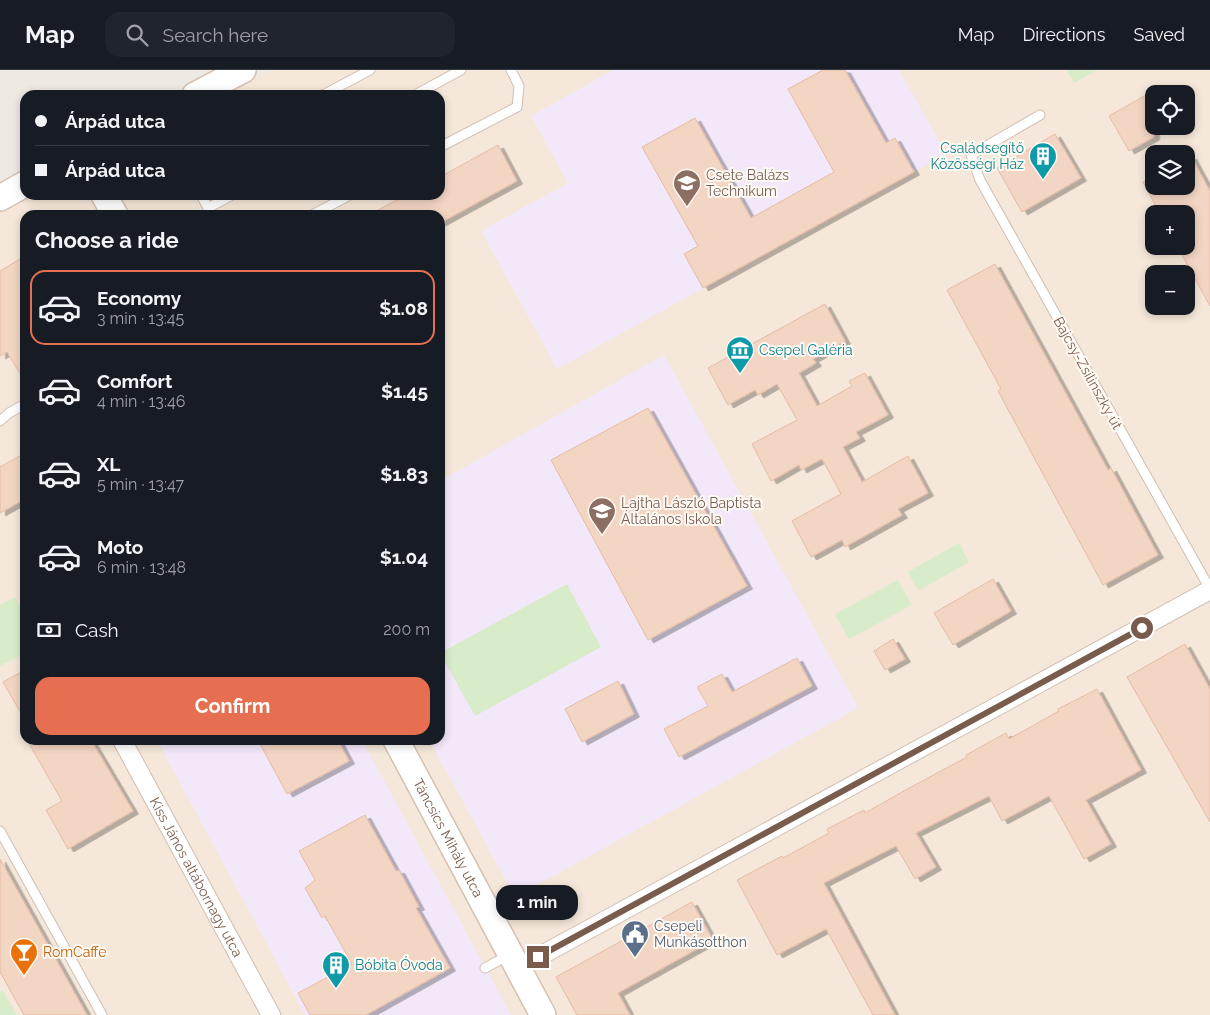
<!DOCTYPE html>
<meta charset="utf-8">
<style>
:root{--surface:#171b24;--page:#20242c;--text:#f1f3f6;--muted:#9ea1a6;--line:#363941;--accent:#e76f51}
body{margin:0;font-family:Raleway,sans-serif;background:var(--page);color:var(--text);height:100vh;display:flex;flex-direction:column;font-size:19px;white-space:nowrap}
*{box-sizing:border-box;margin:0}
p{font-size:16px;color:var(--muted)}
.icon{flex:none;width:28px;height:28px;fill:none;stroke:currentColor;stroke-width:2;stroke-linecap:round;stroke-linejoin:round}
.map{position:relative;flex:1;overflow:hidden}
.side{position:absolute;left:20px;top:140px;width:425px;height:535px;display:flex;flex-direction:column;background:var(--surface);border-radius:15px;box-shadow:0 2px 8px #0003}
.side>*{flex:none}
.guide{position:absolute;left:20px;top:20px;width:425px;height:110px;border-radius:15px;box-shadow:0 2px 8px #0003;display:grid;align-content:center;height:110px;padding:0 15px;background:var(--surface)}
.buttons{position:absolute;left:1145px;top:15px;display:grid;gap:10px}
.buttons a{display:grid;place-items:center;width:50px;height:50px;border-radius:10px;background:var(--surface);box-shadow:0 2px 8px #0003;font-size:25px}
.end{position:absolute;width:22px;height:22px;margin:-11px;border:6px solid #7a5c4d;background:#fff;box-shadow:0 0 0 2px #fff}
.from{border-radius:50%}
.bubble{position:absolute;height:35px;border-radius:15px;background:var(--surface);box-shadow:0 2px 8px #0003;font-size:16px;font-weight:700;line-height:35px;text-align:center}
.guide b{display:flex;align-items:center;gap:18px;height:48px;font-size:19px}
.guide b+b{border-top:1px solid var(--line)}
.guide i{width:12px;height:12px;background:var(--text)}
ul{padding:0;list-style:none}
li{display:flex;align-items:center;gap:15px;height:75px;margin:0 10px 8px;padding:0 5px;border:2px solid transparent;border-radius:15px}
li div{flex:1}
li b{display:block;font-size:19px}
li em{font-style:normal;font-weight:700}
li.current{border-color:var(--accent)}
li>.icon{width:45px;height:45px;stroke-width:1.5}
h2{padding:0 15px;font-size:22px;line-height:60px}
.pay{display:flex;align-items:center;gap:12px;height:55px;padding:0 15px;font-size:19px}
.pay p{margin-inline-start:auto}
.primary-button{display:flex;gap:10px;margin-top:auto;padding:10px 15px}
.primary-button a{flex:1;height:58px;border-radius:15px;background:var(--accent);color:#fff;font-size:20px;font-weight:700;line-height:58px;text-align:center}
header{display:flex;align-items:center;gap:30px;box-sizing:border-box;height:70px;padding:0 25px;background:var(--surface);border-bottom:1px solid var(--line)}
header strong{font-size:24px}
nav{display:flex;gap:28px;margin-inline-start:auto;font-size:18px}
.search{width:350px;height:45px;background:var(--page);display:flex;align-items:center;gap:12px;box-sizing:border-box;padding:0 18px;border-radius:15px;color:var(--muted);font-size:19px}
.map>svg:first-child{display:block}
.residential{fill:#f5e8da;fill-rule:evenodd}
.industrial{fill:#efe9e4}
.education{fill:#f3e8fa}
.green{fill:#d8ecc9}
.building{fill:#f3d5c3;stroke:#e6bba3;filter:url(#shadow)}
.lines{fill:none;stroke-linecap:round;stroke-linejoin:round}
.lane-casing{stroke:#d1beb0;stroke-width:11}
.street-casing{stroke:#d1beb0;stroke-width:20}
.secondary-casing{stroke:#d6c0b0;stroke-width:28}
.lane{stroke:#fff;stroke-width:9}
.street{stroke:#fff;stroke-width:18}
.secondary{stroke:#fff;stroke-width:25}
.route{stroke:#7a5c4d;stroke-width:6}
.labels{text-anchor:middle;stroke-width:4;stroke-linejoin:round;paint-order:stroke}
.culture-label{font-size:14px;fill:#0d838f;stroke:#fffaf3;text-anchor:start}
.education-label{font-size:14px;fill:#785e54;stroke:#fffaf3;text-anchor:start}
.street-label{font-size:14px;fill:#7a5c4d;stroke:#fffaf3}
.service-label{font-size:14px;fill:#4e5e75;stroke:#fffaf3;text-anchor:start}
.food-label{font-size:14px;fill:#c56008;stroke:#fffaf3;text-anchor:start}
</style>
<header>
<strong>Map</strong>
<div class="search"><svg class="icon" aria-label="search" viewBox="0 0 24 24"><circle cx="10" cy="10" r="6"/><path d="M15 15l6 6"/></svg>Search here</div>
<nav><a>Map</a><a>Directions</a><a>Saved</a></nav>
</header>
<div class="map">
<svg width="1210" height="945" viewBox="0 0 1210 945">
<defs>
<filter id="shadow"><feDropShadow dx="5.5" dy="3" stdDeviation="0" flood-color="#0004"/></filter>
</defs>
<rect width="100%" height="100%" fill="#fdf6ec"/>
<!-- residential -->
<path class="residential" d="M 269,0 L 1210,0 L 1210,945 L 0,945 L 0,139 L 27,125 L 440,125 L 440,25 L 220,25 ZM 1154,24 L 1186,24 L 1186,56 L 1154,56 ZM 1154,84 L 1186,84 L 1186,116 L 1154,116 ZM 1154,144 L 1186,144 L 1186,176 L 1154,176 ZM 25,145 L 440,145 L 440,670 L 25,670 ZM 1154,204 L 1186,204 L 1186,236 L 1154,236 Z"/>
<!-- industrial -->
<polygon class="industrial" points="0,0 269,0 220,25 25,25 25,125 0,139"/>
<!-- education -->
<g class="education">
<polygon points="613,0 899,0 946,84 557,299 481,161 568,113 531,46"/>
<polygon points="664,285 858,638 515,827 429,670 440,670 440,411"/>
<polygon points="157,670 362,670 511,945 305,945"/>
</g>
<!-- green -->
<g class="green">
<polygon points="1067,0 1097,0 1074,13"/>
<polygon points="959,473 969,492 918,521 908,502"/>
<polygon points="898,510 912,535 849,569 835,544"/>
<polygon points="567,514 601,577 475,646 440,583"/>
<polygon points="15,527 25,546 25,583 0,596 0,535"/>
<polygon points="3,920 17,945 0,945 0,922"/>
</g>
<!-- building -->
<g class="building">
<polygon points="823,0 845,0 886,73 895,68 914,102 703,218 684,184 698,176 642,77 695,48 751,148 834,102 788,19"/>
<polygon points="1148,24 1154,35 1154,67 1129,81 1109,46"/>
<polygon points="1055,64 1081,108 1022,142 997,98"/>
<polygon points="498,75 517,111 440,153 440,145 369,145 406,125 440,125 440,107"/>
<polygon points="1191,86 1210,121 1210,236 1177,176 1186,176 1186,144 1160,144 1143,112 1154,106 1154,116 1186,116 1186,89"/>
<polygon points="25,186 25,312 7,282 0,286 0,201"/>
<polygon points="995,194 1108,400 1111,398 1158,485 1103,515 998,321 1001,319 947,220"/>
<polygon points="825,234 845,271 813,289 816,293 799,303 817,336 852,316 849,311 865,303 888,345 856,362 860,368 843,377 862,412 908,386 928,423 898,439 902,445 845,477 842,470 811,487 792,451 841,424 822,389 801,400 799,395 771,411 752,374 797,350 777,314 758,325 755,320 728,335 708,298"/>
<polygon points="648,338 747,516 648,570 551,390"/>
<polygon points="25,383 25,429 0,443 0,397"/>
<polygon points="993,509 1011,541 953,575 934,543"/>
<polygon points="893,569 905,589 885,600 874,581"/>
<polygon points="1185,574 1210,619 1210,752 1127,607"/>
<polygon points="797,588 812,616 679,687 664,659 708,636 697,617 722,604 732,622"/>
<polygon points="25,600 25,650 3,612"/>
<polygon points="618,611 634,644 582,672 565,639"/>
<polygon points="1097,619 1141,700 1086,730 1111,774 1084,789 1049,726 1002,751 989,726 916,763 936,797 915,809 896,776 824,813 895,945 873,945 826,859 777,885 737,810 782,786 783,788 829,763 827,759 864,740 865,743 911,717 967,687 966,685 1006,663 1009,669 1059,641 1058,639"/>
<polygon points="27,670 91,670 133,741 68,779 46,740 62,731"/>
<polygon points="258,670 338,670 349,691 287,724"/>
<polygon points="365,745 396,801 399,800 419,837 416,838 450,898 366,945 310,945 298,923 352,894 325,846 322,848 305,818 315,810 299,781"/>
<polygon points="0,789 87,945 24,945 0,902"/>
<polygon points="692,832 713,870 618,923 630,945 577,945 556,907"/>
</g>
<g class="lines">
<!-- lane casing -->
<g class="lane-casing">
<g id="lane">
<polyline points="323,25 370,0"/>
<polyline points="415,25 461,0"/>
<polyline points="1040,45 971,85 980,110 1210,519"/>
<polyline points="440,77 517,37 519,16 511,0"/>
<polyline points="201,125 212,145"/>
<polyline points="208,138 232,125"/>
<polyline points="312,145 350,125"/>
<polyline points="0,351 9,343 25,334"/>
<polyline points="0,761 102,945"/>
<polyline points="485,898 509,885"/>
</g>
</g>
<!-- street casing -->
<g class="street-casing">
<g id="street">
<path id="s1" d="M 122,670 L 271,945"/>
<polyline points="518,898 1210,520"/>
</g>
</g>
<!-- secondary casing -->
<g class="secondary-casing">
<g id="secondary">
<polyline points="195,25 243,0"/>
<polyline points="104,125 115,145"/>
<polyline points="0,128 25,114"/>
<path id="s2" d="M 396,670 L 543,945"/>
</g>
</g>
<!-- lane -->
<use href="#lane" class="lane"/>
<!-- street -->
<use href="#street" class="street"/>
<!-- secondary -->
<use href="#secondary" class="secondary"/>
</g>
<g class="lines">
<!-- route -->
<polyline class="route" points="538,887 1142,558"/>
</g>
<!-- icons -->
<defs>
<g id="building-pin" transform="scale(1.4375)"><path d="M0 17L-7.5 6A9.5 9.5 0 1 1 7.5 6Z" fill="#0f9aa8" stroke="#fffaf3"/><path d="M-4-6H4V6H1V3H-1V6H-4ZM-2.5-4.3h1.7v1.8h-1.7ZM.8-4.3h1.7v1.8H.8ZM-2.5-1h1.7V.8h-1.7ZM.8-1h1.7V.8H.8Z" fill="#fff"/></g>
<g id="school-pin" transform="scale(1.4375)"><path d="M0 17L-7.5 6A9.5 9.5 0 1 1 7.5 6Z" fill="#8d6e63" stroke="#fffaf3"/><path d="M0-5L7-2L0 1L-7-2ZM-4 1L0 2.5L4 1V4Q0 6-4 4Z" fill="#fff"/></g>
<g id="museum-pin" transform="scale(1.4375)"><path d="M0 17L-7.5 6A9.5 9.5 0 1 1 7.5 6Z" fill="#0f9aa8" stroke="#fffaf3"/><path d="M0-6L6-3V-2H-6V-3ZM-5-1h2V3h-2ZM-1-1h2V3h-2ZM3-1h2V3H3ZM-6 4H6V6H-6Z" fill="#fff"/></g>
<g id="civic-pin" transform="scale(1.4375)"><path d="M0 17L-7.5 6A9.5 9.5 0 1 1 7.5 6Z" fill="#5c6f8a" stroke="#fffaf3"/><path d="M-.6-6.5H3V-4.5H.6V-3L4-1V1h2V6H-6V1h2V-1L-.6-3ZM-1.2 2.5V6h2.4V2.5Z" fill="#fff"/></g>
<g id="bar-pin" transform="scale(1.4375)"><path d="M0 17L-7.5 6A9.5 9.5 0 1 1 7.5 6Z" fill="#e8710a" stroke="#fffaf3"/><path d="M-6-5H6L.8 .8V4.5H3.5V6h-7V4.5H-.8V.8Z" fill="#fff"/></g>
</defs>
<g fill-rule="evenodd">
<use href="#building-pin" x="1043" y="86"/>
<use href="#school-pin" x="687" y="113"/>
<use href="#museum-pin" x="740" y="280"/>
<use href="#school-pin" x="602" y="441"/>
<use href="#civic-pin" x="635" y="864"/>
<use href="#bar-pin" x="24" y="882"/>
<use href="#building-pin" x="336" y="895"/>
</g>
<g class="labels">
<!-- culture labels -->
<g class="culture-label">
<text x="1024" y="83" text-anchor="end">Családsegítő<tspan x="1024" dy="16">Közösségi Ház</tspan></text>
<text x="759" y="285">Csepel Galéria</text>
<text x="355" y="900">Bóbita Óvoda</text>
</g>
<!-- education labels -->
<g class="education-label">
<text x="706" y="110">Csete Balázs<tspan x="706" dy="16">Technikum</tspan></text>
<text x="621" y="438">Lajtha László Baptista<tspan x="621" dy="16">Általános Iskola</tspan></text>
</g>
<!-- street labels -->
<g class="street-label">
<text transform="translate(1088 303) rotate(61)" y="5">Bajcsy-Zsilinszky út</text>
<text dy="5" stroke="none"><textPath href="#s2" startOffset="111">Táncsics Mihály utca</textPath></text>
<text dy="5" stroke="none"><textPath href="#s1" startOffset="156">Kiss János altábornagy utca</textPath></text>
</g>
<!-- service labels -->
<g class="service-label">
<text x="654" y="861">Csepeli<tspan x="654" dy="16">Munkásotthon</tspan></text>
</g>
<!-- food labels -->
<g class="food-label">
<text x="43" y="887">RomCaffe</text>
</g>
</g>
</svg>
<div class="buttons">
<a><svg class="icon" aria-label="locate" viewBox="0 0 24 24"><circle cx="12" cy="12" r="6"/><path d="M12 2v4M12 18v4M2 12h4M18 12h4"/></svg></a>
<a><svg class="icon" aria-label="layers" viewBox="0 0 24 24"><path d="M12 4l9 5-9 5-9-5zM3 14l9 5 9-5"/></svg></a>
<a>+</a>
<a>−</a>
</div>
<i class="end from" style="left:1142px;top:558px"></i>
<i class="end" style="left:538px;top:887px"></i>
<div class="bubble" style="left:496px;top:815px;width:82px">1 min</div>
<div class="guide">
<b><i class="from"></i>Árpád utca</b>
<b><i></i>Árpád utca</b>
</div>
<section class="side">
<h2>Choose a ride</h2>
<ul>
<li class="current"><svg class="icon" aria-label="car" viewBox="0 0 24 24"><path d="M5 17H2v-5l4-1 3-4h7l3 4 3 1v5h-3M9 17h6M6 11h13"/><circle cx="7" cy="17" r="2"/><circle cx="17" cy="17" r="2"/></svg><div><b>Economy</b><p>3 min · 13:45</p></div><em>$1.08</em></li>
<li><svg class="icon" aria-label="car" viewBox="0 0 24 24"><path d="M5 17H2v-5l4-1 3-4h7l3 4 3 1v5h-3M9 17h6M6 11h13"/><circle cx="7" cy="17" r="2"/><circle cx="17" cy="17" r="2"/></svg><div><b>Comfort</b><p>4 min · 13:46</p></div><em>$1.45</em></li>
<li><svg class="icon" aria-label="car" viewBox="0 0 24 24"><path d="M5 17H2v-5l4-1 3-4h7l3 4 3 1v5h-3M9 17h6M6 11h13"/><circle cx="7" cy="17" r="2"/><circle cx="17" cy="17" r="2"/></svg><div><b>XL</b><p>5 min · 13:47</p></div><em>$1.83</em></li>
<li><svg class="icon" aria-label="car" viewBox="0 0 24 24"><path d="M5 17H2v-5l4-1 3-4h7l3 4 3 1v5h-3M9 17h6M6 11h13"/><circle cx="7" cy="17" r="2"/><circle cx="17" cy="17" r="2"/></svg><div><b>Moto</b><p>6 min · 13:48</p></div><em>$1.04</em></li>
</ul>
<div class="pay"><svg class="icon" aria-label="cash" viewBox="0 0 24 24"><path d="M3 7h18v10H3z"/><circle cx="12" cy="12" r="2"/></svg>Cash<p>200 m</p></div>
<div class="primary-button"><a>Confirm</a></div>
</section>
</div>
